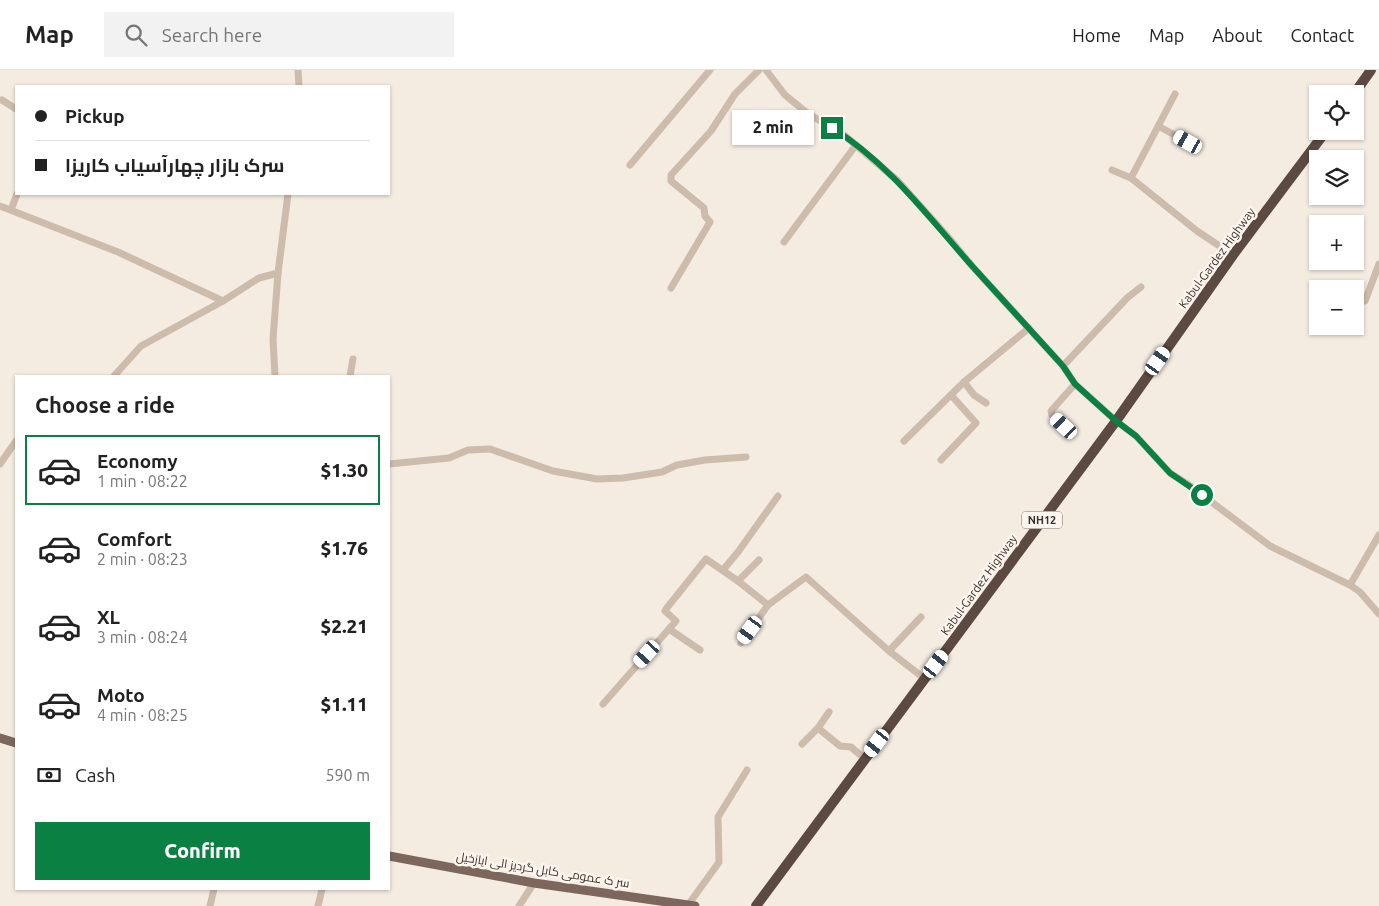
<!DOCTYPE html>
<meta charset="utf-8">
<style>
:root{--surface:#fff;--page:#f2f2f2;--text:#222;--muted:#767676;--line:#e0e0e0;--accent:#0b8043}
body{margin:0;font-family:Ubuntu,Cairo,sans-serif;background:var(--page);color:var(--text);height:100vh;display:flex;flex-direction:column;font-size:19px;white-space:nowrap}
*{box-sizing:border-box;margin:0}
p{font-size:16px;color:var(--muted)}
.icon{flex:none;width:28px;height:28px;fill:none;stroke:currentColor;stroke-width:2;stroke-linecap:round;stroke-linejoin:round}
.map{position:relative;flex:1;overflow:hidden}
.panel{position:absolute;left:15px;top:305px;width:375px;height:515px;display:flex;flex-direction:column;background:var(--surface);border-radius:0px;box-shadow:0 1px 4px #0004}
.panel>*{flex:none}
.guide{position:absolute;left:15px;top:15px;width:375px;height:110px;border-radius:0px;box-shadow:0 1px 4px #0004;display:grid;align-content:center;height:110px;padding:0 20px;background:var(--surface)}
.controls{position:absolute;left:1309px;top:15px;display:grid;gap:10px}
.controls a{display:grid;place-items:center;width:55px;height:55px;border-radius:0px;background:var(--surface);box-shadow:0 1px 4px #0004;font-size:25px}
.end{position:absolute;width:22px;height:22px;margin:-11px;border:6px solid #0b8043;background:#fff;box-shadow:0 0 0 2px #fff}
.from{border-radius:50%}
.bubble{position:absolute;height:35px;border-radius:0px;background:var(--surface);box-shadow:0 1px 4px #0004;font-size:16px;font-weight:800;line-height:35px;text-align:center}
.car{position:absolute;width:15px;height:30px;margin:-15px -8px;border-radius:6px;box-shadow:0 0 4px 1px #0007;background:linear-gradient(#fff 24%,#345 0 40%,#fff 0 76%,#345 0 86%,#fff 0)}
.guide b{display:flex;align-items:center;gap:18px;height:48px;font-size:19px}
.guide b+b{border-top:1px solid var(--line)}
.guide i{width:12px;height:12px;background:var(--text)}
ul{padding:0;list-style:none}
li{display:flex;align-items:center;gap:15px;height:70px;margin:0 10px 8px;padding:0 10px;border:2px solid transparent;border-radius:0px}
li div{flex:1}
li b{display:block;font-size:19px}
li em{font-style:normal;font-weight:800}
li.active{border-color:var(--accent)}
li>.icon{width:45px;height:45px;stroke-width:1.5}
h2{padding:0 20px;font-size:22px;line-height:60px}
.pay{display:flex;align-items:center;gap:12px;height:55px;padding:0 20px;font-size:19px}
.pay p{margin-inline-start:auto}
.primary-button{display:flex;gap:10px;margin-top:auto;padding:10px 20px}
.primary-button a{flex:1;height:58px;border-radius:0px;background:var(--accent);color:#fff;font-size:20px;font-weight:800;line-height:58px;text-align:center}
header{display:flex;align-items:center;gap:30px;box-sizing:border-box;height:70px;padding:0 25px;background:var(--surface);border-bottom:1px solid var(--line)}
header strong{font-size:24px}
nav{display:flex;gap:28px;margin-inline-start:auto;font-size:18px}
.search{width:350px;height:45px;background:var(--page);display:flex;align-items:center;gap:12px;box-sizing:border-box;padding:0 18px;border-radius:0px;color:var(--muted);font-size:19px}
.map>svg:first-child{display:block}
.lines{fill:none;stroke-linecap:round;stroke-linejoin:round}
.minor{stroke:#cdbbac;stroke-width:7}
.major{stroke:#7d675c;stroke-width:9}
.highway{stroke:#5c4a42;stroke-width:10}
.route{stroke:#0b8043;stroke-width:6}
.labels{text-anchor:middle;stroke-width:5;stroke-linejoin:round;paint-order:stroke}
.shield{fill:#fbf5ee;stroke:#756b66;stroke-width:1}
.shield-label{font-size:11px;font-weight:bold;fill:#3b302b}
.street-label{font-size:12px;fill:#3b302b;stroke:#fbf5ee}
</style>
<header>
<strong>Map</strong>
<div class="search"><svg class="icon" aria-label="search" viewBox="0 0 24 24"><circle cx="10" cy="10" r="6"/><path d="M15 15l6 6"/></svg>Search here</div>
<nav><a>Home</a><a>Map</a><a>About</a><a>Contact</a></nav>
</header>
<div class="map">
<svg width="1379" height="836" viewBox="0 0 1379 836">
<rect width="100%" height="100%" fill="#f4ebe1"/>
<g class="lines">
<!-- minor -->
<g class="minor">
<polyline points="298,0 299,16"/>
<polyline points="766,0 785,25 807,43 844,65 898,111 949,168 972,196 1063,296 1075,314 1116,351 1136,366 1170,403 1189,415 1270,476 1350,515 1360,522 1379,544"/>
<polyline points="2,30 16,39"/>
<polyline points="1158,56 1188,72"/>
<polyline points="630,95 710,0"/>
<polyline points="1112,100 1131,108 1197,161 1233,185"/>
<polyline points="1131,108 1175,24"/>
<polyline points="0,136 118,182 223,231"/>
<polyline points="11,140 17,124"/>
<polyline points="784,172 856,75"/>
<polyline points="671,218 710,152 705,146 704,138 671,111 671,105 711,61 735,24 759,0"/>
<polyline points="1365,231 1379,194"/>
<polyline points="1063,296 1127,228 1141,217"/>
<polyline points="114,306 141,276 223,231 259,208 278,203 288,124"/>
<polyline points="275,306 273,269 278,203"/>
<polyline points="350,306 353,289"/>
<polyline points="964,312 974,325 986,333"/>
<polyline points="1064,356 1052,345 1051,341 1075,314"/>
<polyline points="904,371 964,312 1029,258"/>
<polyline points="941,390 976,353 951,325"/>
<polyline points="0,394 16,371"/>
<polyline points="389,394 449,388 468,380 490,379 553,401 597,409 623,408 662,402 677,395 705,390 746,387"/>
<polyline points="723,500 738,482 778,426"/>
<polyline points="738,511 759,490"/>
<polyline points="1350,515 1379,465"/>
<polyline points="669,559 700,580"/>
<polyline points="741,573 768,535 806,507 889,581 925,609"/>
<polyline points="889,581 921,547"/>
<polyline points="603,634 676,551 665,541 666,539 706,489 738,511 768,535"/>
<polyline points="818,658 840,676 851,677 865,689"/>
<polyline points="802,674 818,658 829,642"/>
<polyline points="688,835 717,795 719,792 718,747 747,700"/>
<polyline points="210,836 214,819"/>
<polyline points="318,836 322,819"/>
<polyline points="519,836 534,813"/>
</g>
<!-- major -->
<g class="major">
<polyline points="0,668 16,673"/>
<polyline points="389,786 534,813 695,836"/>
</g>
<!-- highway -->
<g class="highway">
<polyline points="1354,24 1371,0"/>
<polyline points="756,836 1116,351 1233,185 1326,61"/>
</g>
</g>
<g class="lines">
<!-- route -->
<path class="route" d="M 832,58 C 889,93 929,148 973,197 C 1003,230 1033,263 1063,296 L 1075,314 L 1116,351 L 1136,366 L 1170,403 L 1202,425"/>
</g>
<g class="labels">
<!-- shield labels -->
<rect class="shield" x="1022" y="441.5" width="40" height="17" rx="4"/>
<g class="shield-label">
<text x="1042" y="454">NH12</text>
</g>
<!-- street labels -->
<g class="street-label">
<text transform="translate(1217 188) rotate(-54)" y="4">Kabul-Gardez Highway</text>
<text transform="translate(979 515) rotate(-54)" y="4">Kabul-Gardez Highway</text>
<text transform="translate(543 800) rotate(9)" y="4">سر ک عمومی کابل گردیز الی ایازخیل</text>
</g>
</g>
</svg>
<div class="controls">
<a><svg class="icon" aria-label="locate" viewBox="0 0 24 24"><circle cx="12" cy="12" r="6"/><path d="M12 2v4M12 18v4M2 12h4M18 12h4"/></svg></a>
<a><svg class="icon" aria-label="layers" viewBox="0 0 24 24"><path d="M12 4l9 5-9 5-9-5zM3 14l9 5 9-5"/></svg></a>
<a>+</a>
<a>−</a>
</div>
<i class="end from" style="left:1202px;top:425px"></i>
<i class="end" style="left:832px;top:58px"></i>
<div class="bubble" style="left:732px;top:40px;width:82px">2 min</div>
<i class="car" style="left:1188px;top:72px;rotate:299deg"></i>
<i class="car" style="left:1158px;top:291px;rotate:35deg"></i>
<i class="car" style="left:1064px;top:356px;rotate:313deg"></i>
<i class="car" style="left:750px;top:560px;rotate:216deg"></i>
<i class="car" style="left:647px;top:584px;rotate:222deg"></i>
<i class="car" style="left:936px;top:594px;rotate:37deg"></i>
<i class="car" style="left:877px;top:673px;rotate:217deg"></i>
<div class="guide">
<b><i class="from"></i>Pickup</b>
<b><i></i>سرک بازار چهارآسیاب کاریزا</b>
</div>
<section class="panel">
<h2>Choose a ride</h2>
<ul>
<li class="active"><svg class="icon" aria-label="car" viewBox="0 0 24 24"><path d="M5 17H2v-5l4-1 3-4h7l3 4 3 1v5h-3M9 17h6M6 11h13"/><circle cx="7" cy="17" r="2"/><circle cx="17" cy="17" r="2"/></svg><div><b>Economy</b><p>1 min · 08:22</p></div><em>$1.30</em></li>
<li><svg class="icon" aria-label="car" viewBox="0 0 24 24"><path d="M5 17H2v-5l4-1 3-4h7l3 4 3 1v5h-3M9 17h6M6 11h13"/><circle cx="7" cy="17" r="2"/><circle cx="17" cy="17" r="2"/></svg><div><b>Comfort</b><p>2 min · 08:23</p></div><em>$1.76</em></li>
<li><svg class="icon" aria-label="car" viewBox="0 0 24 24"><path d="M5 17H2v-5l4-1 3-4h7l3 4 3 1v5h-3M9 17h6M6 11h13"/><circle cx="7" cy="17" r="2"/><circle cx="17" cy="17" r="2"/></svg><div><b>XL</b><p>3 min · 08:24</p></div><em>$2.21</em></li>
<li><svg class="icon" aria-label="car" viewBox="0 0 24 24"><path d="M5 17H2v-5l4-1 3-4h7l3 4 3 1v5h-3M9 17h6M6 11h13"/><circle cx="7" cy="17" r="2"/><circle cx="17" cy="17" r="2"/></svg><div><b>Moto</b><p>4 min · 08:25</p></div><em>$1.11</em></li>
</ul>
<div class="pay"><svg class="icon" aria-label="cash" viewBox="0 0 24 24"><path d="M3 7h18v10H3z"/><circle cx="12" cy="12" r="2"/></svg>Cash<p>590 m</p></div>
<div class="primary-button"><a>Confirm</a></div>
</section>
</div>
